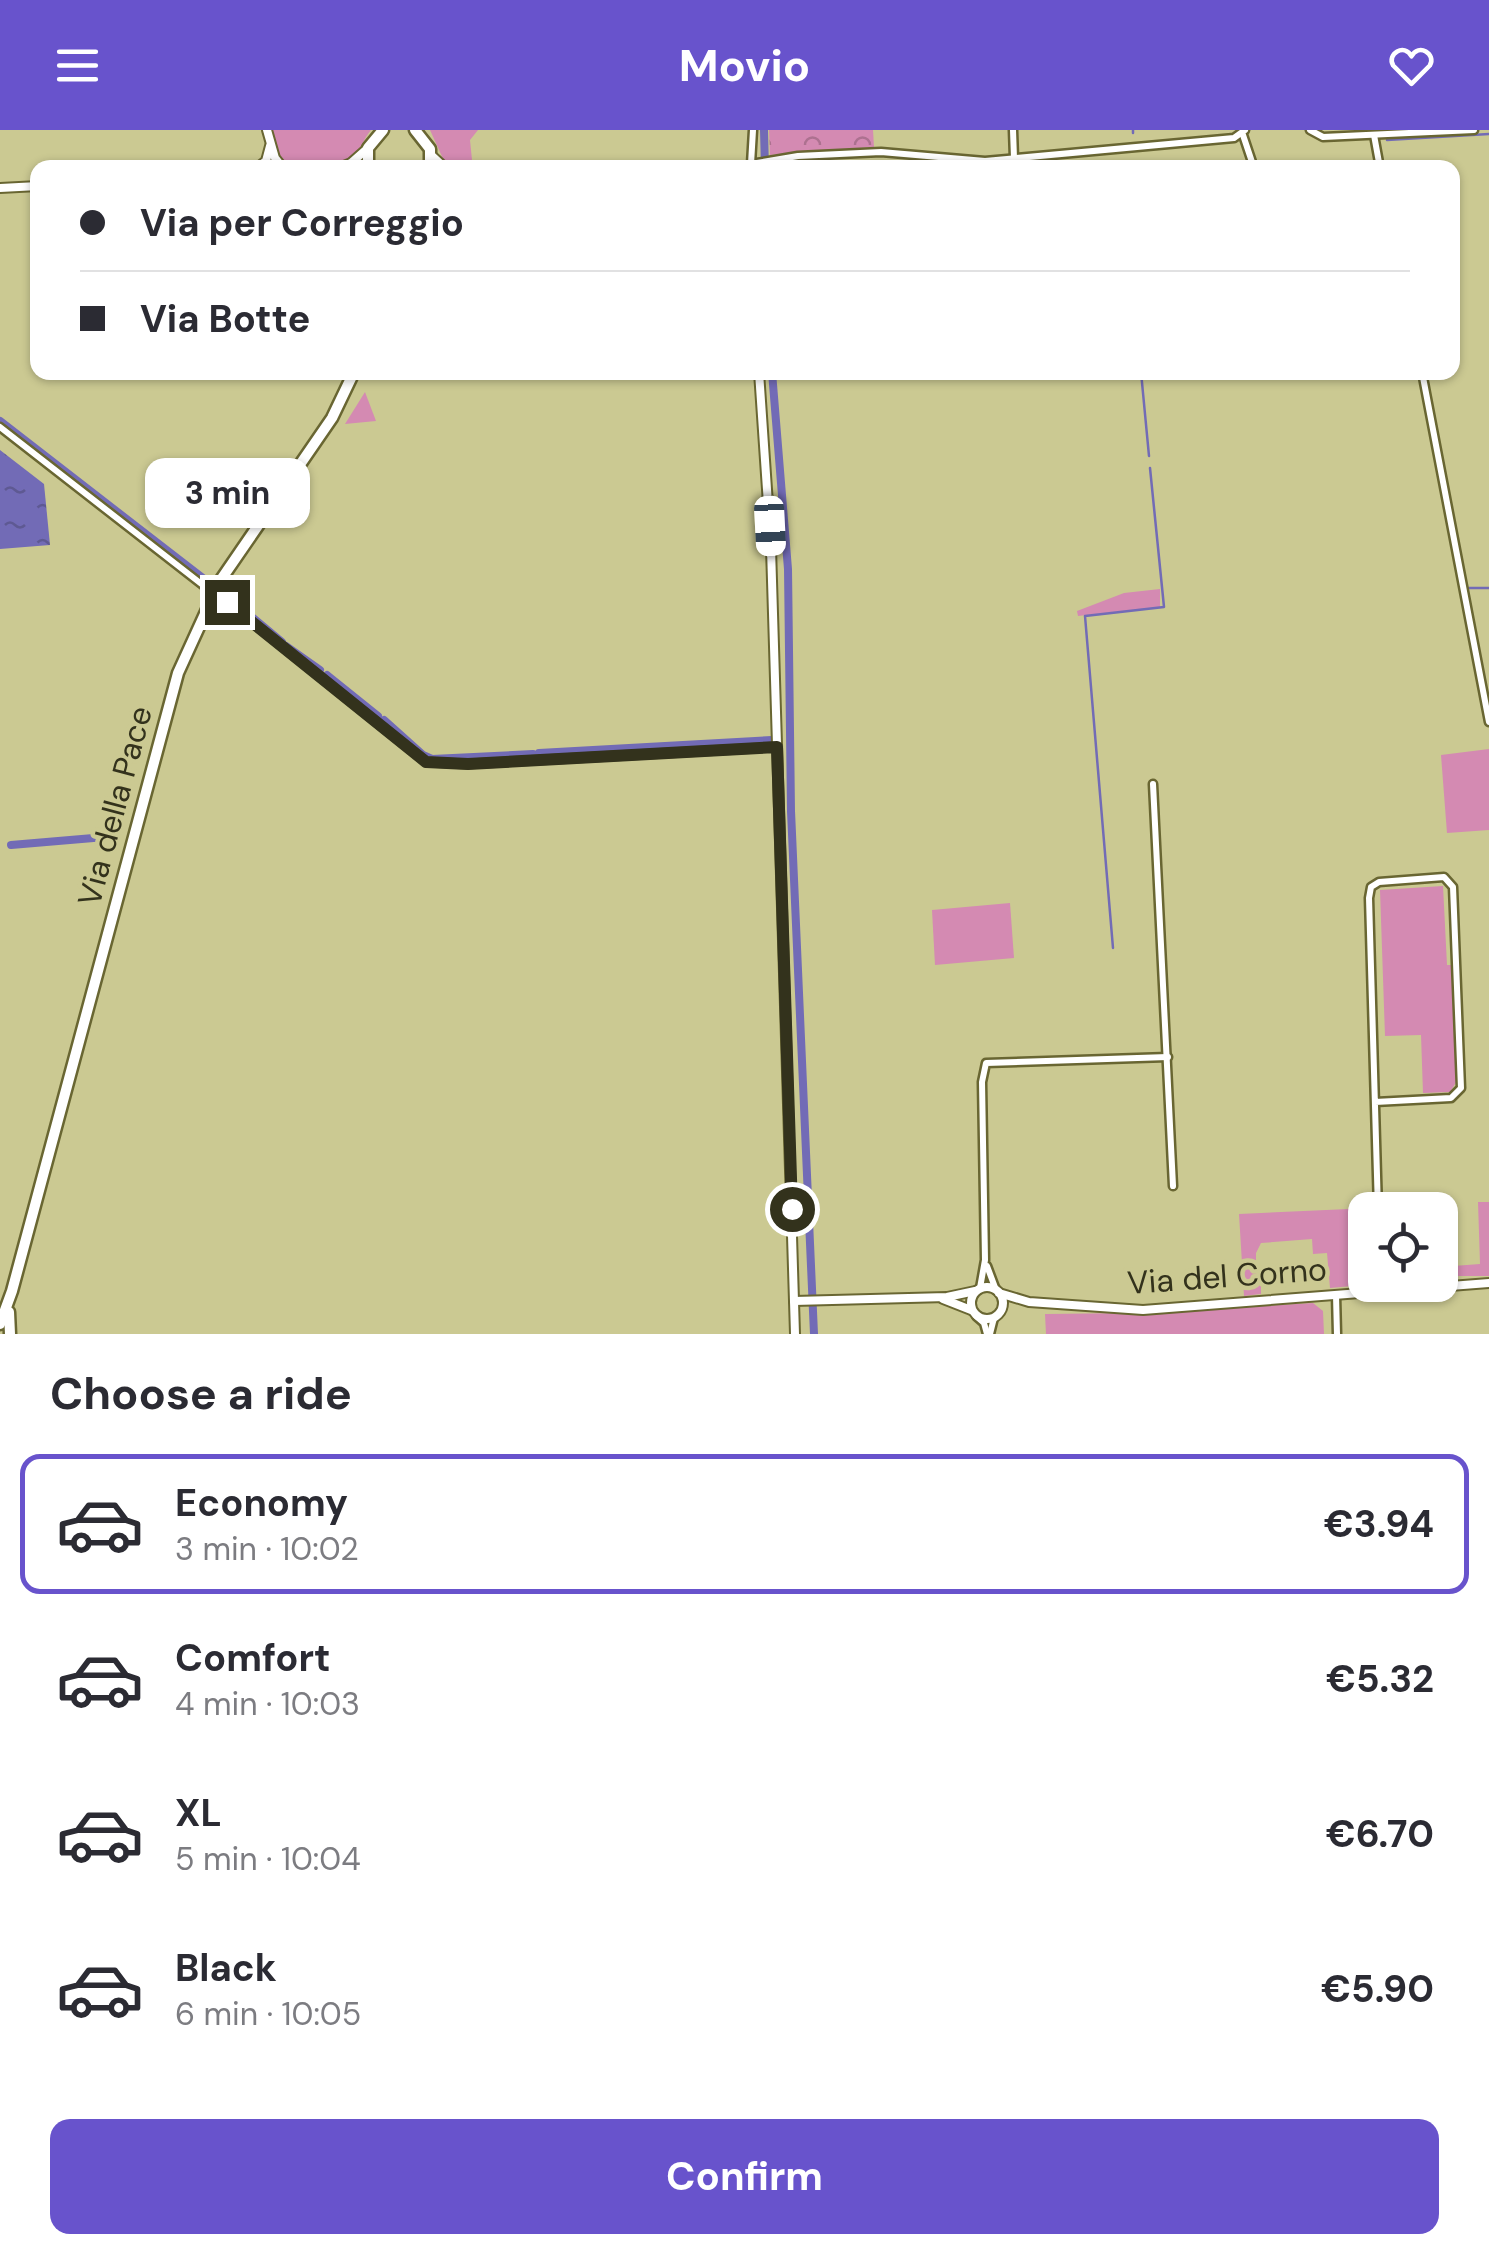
<!DOCTYPE html>
<meta charset="utf-8">
<style>
:root{--surface:#fff;--page:#f7f7f7;--text:#2b2b33;--muted:#7c7c81;--line:#e1e1e2;--accent:#6853cc}
body{margin:0;font-family:"DM Sans",sans-serif;background:var(--page);color:var(--text);height:100vh;display:flex;flex-direction:column;font-size:38px;white-space:nowrap}
*{box-sizing:border-box;margin:0}
p{font-size:32px;color:var(--muted)}
.icon{flex:none;width:55px;height:55px;fill:none;stroke:currentColor;stroke-width:2;stroke-linecap:round;stroke-linejoin:round}
.map{position:relative;height:1204px;overflow:hidden}
.drawer{display:flex;flex-direction:column;background:var(--surface);flex:1}
.drawer>*{flex:none}
.top-card{position:absolute;left:30px;top:30px;width:1430px;height:220px;border-radius:20px;box-shadow:0 2px 8px #0004;display:grid;align-content:center;height:220px;padding:0 50px;background:var(--surface)}
.controls{position:absolute;left:1348px;top:1062px;display:grid;gap:20px}
.controls a{display:grid;place-items:center;width:110px;height:110px;border-radius:20px;background:var(--surface);box-shadow:0 2px 8px #0004;font-size:50px}
.end{position:absolute;width:45px;height:45px;margin:-22px;border:12px solid #33321c;background:#fff;box-shadow:0 0 0 5px #fff}
.from{border-radius:50%}
.bubble{position:absolute;height:70px;border-radius:20px;background:var(--surface);box-shadow:0 2px 8px #0004;font-size:32px;font-weight:700;line-height:70px;text-align:center}
.car{position:absolute;width:30px;height:60px;margin:-30px -15px;border-radius:12px;box-shadow:0 0 8px 2px #0007;background:linear-gradient(#fff 24%,#345 0 40%,#fff 0 76%,#345 0 86%,#fff 0)}
.top-card b{display:flex;align-items:center;gap:35px;height:95px;font-size:38px}
.top-card b+b{border-top:2px solid var(--line)}
.top-card i{width:25px;height:25px;background:var(--text)}
ul{padding:0;list-style:none}
li{display:flex;align-items:center;gap:30px;height:140px;margin:0 20px 15px;padding:0 30px;border:5px solid transparent;border-radius:20px}
li div{flex:1}
li b{display:block;font-size:38px}
li em{font-style:normal;font-weight:700}
li.selected{border-color:var(--accent)}
li>.icon{width:90px;height:90px;stroke-width:1.5}
h2{padding:0 50px;font-size:45px;line-height:120px}
.button{display:flex;gap:20px;margin-top:auto;padding:20px 50px}
.button a{flex:1;height:115px;border-radius:20px;background:var(--accent);color:#fff;font-size:40px;font-weight:700;line-height:115px;text-align:center}
header{display:flex;justify-content:space-between;align-items:center;height:130px;padding:0 50px;background:var(--accent);color:#fff;font-size:45px;font-weight:700}
.map>svg:first-child{display:block}
.green{fill:#d48ab2}
.forest{fill:url(#forest-crowns)}
.water{fill:url(#water-ripples)}
.lines{fill:none;stroke-linecap:round;stroke-linejoin:round}
.stream{stroke:#726bb6;stroke-width:2.5}
.canal{stroke:#726bb6;stroke-width:8}
.minor-casing{stroke:#696632;stroke-width:11}
.tertiary-casing{stroke:#696632;stroke-width:12}
.primary-casing{stroke:#696632;stroke-width:15}
.minor{stroke:#fff;stroke-width:6}
.tertiary{stroke:#fff;stroke-width:8}
.primary{stroke:#fff;stroke-width:10}
.route{stroke:#33321c;stroke-width:12}
.labels{text-anchor:middle;stroke-width:9;stroke-linejoin:round;paint-order:stroke}
.street-label{font-size:32px;fill:#33321c;stroke:#cbc992}
</style>
<header><svg class="icon" aria-label="menu" viewBox="0 0 24 24"><path d="M4 6h16M4 12h16M4 18h16"/></svg>Movio<svg class="icon" aria-label="heart" viewBox="0 0 24 24"><path d="M12 20l-8-8c-3-5 5-10 8-4 3-6 11-1 8 4z"/></svg></header>
<div class="map">
<svg width="1489" height="1204" viewBox="0 0 1489 1204">
<defs>
<pattern id="forest-crowns" width="20" height="18" patternUnits="userSpaceOnUse" patternTransform="scale(2.5)"><rect width="20" height="18" fill="#d48ab2"/><path d="M2 6a3 3 0 1 1 6 0M12 15a3 3 0 1 1 6 0" fill="none" stroke="#ad7190"/></pattern>
<pattern id="water-ripples" width="26" height="14" patternUnits="userSpaceOnUse" patternTransform="scale(2.5)"><rect width="26" height="14" fill="#726bb6"/><path d="M2 4q2-2 4 0t4 0M15 11q2-2 4 0t4 0" fill="none" stroke="#5e5993"/></pattern>
</defs>
<rect width="100%" height="100%" fill="#cbc992"/>
<!-- green -->
<g class="green">
<path d="M 271,0 L 371,0 C 364,8 361,20 352,27 C 337,39 299,43 283,29 C 275,22 273,10 271,0 Z"/>
<polygon points="430,0 478,0 470,10 472,30 477,32 477,37 462,37 444,31"/>
<polygon points="365,262 376,291 345,294"/>
<polygon points="1160,459 1160,477 1078,486 1077,481 1124,463"/>
<polygon points="1489,619 1489,700 1447,703 1441,625"/>
<polygon points="1443,756 1447,835 1452,835 1457,951 1450,962 1423,963 1421,905 1385,906 1380,760"/>
<polygon points="1010,773 1014,828 935,835 932,780"/>
<polygon points="1478,1072 1489,1072 1489,1146 1440,1146 1440,1137 1480,1134"/>
<polygon points="1371,1078 1365,1080 1363,1155 1330,1158 1327,1123 1313,1124 1312,1109 1261,1113 1256,1123 1256,1134 1261,1137 1261,1164 1244,1166 1239,1084"/>
<polygon points="1313,1173 1323,1181 1324,1204 1046,1204 1045,1184 1132,1183"/>
</g>
<!-- forest -->
<polygon class="forest" points="769,0 873,0 874,17 770,25"/>
<!-- water -->
<polygon class="water" points="0,320 44,354 50,415 0,419"/>
<g class="lines">
<!-- stream -->
<g class="stream">
<polyline points="1133,0 1133,3"/>
<polyline points="1387,10 1489,4"/>
<polyline points="1124,32 1124,38"/>
<polyline points="1141,242 1149,326"/>
<polyline points="1469,458 1489,458"/>
<polyline points="1113,818 1085,486 1164,477 1150,338"/>
</g>
<!-- canal -->
<g class="canal">
<polyline points="764,0 765,38"/>
<polyline points="772,242 788,439 791,681 814,1204"/>
<polyline points="0,291 204,449"/>
<polyline points="221,461 282,512"/>
<polyline points="286,516 320,540"/>
<polyline points="327,545 378,586"/>
<polyline points="384,590 423,625 432,629 533,624"/>
<polyline points="539,623 772,610"/>
<polyline points="11,715 117,706"/>
</g>
<!-- minor casing -->
<g class="minor-casing">
<g id="minor">
<polyline points="1013,0 1014,28"/>
<polyline points="1310,0 1323,7 1474,0"/>
<polyline points="1243,5 1254,38"/>
<polyline points="1374,5 1380,38"/>
<polyline points="751,34 798,26 881,22 985,31 1234,8 1245,0"/>
<polyline points="751,34 753,0"/>
<polyline points="1422,242 1489,592"/>
<polyline points="0,297 213,463"/>
<polyline points="227,472 426,632 467,634 777,617"/>
<polyline points="1153,654 1173,1056"/>
<polyline points="1375,972 1451,968 1461,958 1453,757 1444,747 1379,752 1371,757 1369,768 1378,1080"/>
<polyline points="987,1136 996,1160"/>
<polyline points="980,1158 985,1130 982,952 986,933 1168,927"/>
<polyline points="1336,1165 1337,1204"/>
<polyline points="976,1186 984,1193 987,1204"/>
<polyline points="990,1204 994,1188"/>
</g>
</g>
<!-- tertiary casing -->
<g class="tertiary-casing">
<g id="tertiary">
<polyline points="267,0 275,28 283,38"/>
<polyline points="431,25 445,38"/>
<polyline points="257,38 266,31 270,16"/>
<polyline points="339,38 351,33 368,18"/>
<polyline points="698,38 729,38"/>
<polyline points="0,58 38,56"/>
<polyline points="759,242 771,418 795,1204"/>
<circle cx="987" cy="1173" r="16"/>
<polyline points="999,1163 1029,1172 1143,1180 1489,1153"/>
<polyline points="943,1169 971,1180"/>
<polyline points="794,1171 947,1167 975,1161"/>
</g>
</g>
<!-- primary casing -->
<g class="primary-casing">
<g id="primary">
<polyline points="415,0 430,19 430,38"/>
<polyline points="368,38 368,18 383,0"/>
<polyline points="9,1182 10,1204"/>
<polyline points="0,1194 12,1161 178,543 220,451 332,288 354,242"/>
</g>
</g>
<!-- minor -->
<use href="#minor" class="minor"/>
<!-- tertiary -->
<use href="#tertiary" class="tertiary"/>
<!-- primary -->
<use href="#primary" class="primary"/>
</g>
<g class="lines">
<!-- route -->
<polyline class="route" points="227,472 426,632 468,634 777,617 792,1079"/>
</g>
<g class="labels">
<!-- street labels -->
<g class="street-label">
<text transform="translate(115 676) rotate(-75)" y="11">Via della Pace</text>
<text transform="translate(1227 1146) rotate(-4)" y="11">Via del Corno</text>
</g>
</g>
</svg>
<div class="controls">
<a><svg class="icon" aria-label="locate" viewBox="0 0 24 24"><circle cx="12" cy="12" r="6"/><path d="M12 2v4M12 18v4M2 12h4M18 12h4"/></svg></a>
</div>
<i class="end from" style="left:792px;top:1079px"></i>
<i class="end" style="left:227px;top:472px"></i>
<div class="bubble" style="left:145px;top:328px;width:165px">3 min</div>
<i class="car" style="left:770px;top:396px;rotate:177deg"></i>
<div class="top-card">
<b><i class="from"></i>Via per Correggio</b>
<b><i></i>Via Botte</b>
</div>
</div>
<section class="drawer">
<h2>Choose a ride</h2>
<ul>
<li class="selected"><svg class="icon" aria-label="car" viewBox="0 0 24 24"><path d="M5 17H2v-5l4-1 3-4h7l3 4 3 1v5h-3M9 17h6M6 11h13"/><circle cx="7" cy="17" r="2"/><circle cx="17" cy="17" r="2"/></svg><div><b>Economy</b><p>3 min · 10:02</p></div><em>€3.94</em></li>
<li><svg class="icon" aria-label="car" viewBox="0 0 24 24"><path d="M5 17H2v-5l4-1 3-4h7l3 4 3 1v5h-3M9 17h6M6 11h13"/><circle cx="7" cy="17" r="2"/><circle cx="17" cy="17" r="2"/></svg><div><b>Comfort</b><p>4 min · 10:03</p></div><em>€5.32</em></li>
<li><svg class="icon" aria-label="car" viewBox="0 0 24 24"><path d="M5 17H2v-5l4-1 3-4h7l3 4 3 1v5h-3M9 17h6M6 11h13"/><circle cx="7" cy="17" r="2"/><circle cx="17" cy="17" r="2"/></svg><div><b>XL</b><p>5 min · 10:04</p></div><em>€6.70</em></li>
<li><svg class="icon" aria-label="car" viewBox="0 0 24 24"><path d="M5 17H2v-5l4-1 3-4h7l3 4 3 1v5h-3M9 17h6M6 11h13"/><circle cx="7" cy="17" r="2"/><circle cx="17" cy="17" r="2"/></svg><div><b>Black</b><p>6 min · 10:05</p></div><em>€5.90</em></li>
</ul>
<div class="button"><a>Confirm</a></div>
</section>
